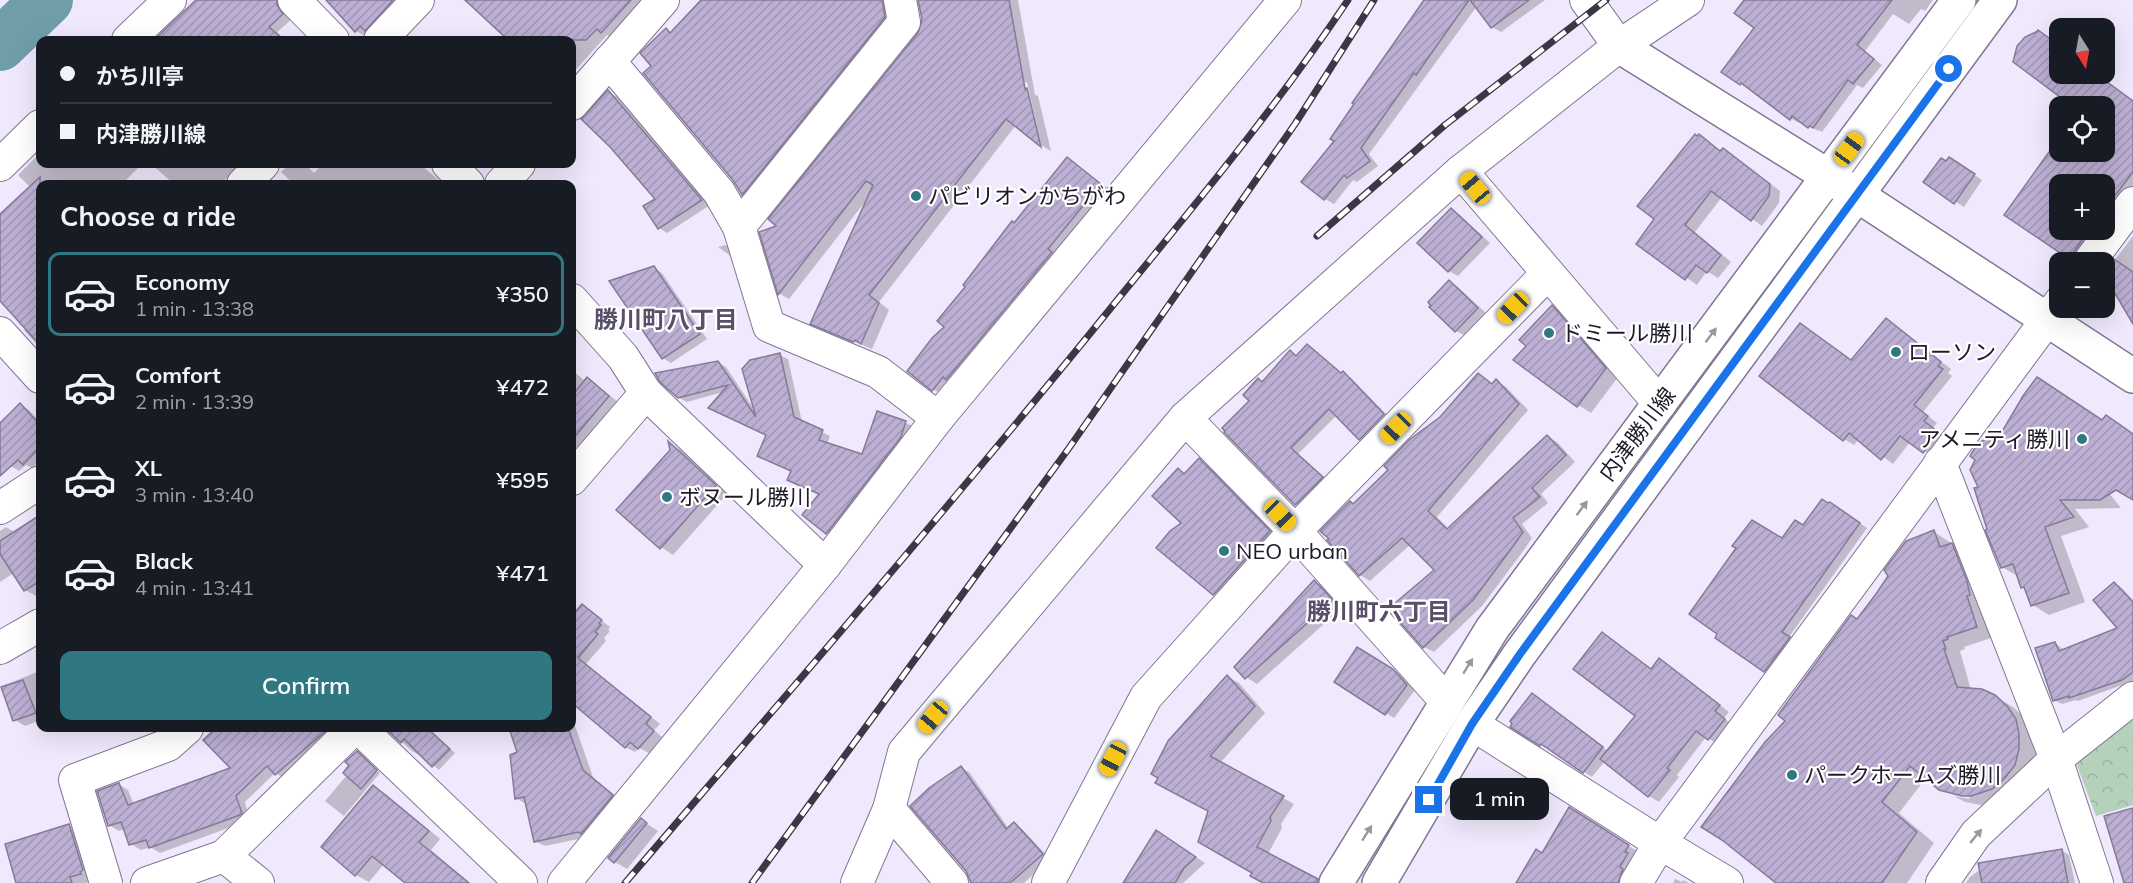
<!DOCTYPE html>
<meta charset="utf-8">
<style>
:root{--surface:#171b24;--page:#242831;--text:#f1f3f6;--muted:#9ea1a6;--line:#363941;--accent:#2f7781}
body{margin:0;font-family:Mulish,"Noto Sans JP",sans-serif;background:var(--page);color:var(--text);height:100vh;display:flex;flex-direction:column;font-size:22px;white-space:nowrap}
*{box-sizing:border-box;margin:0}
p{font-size:20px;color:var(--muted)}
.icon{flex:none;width:33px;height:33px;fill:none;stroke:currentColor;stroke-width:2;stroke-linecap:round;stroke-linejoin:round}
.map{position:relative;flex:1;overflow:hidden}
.panel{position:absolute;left:36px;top:180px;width:540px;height:552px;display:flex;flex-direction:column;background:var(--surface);border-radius:12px;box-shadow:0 6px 24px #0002}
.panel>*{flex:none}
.guide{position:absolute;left:36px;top:36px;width:540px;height:132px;border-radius:12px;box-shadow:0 6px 24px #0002;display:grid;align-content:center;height:132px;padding:0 24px;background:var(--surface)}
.needle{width:39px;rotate:169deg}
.tools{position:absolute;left:2049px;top:18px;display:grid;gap:12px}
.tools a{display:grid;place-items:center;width:66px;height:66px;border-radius:12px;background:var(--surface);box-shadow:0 6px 24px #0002;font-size:30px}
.end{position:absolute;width:27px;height:27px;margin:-14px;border:8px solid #1a73e8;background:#fff;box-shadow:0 0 0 3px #fff}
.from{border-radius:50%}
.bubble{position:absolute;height:42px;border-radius:12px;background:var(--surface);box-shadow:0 6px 24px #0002;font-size:20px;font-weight:600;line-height:42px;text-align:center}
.car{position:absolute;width:18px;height:36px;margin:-18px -9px;border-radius:8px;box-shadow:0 0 4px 2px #0007;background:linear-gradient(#f5c518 24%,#345 0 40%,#f5c518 0 76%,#345 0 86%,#f5c518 0)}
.guide b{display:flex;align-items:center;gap:21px;height:57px;font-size:22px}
.guide b+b{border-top:2px solid var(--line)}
.guide i{width:15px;height:15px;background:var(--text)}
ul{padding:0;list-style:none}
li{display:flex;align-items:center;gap:18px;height:84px;margin:0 12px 9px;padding:0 12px;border:3px solid transparent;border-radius:12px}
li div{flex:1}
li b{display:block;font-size:22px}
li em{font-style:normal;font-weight:600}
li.on{border-color:var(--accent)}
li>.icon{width:54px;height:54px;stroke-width:1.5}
h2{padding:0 24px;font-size:27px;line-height:72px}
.primary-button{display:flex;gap:12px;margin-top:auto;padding:12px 24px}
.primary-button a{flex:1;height:69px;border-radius:12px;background:var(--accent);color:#fff;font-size:24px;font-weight:600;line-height:69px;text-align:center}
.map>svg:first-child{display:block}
.park{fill:url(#park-crowns)}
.shadow{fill:#0003;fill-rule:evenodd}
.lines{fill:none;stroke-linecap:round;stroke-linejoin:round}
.river{stroke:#6f9ea9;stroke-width:52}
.building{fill:url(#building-hatch);stroke:#857a98;stroke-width:1.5}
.minor-casing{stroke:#817693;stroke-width:34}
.tertiary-casing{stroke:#817693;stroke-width:36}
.secondary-casing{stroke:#817693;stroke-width:36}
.minor{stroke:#fff;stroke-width:32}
.tertiary{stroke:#fff;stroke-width:33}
.secondary{stroke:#fff;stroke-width:33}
.rail-casing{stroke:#3b3744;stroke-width:7}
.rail{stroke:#fff;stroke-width:4.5;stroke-dasharray:14;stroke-linecap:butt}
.oneway{fill:#9a989d}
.route{stroke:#1a73e8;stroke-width:8}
.poi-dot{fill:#2f7781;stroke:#fff;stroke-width:2}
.labels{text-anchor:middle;stroke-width:4.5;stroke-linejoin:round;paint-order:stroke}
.poi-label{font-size:22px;fill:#1e1a26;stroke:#fff;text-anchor:start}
.street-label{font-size:22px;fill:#1e1a26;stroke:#fff}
.neighbourhood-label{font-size:24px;font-weight:bold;fill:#594f6a;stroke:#fff}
</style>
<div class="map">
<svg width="2133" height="883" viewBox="0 0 2133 883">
<defs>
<pattern id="park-crowns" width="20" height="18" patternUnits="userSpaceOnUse" patternTransform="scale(1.5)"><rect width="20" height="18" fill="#b5d1bc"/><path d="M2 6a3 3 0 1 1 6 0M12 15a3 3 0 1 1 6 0" fill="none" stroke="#9bb3a1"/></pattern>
<pattern id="building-hatch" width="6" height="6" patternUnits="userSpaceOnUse" patternTransform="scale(1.5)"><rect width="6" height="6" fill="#bcafd3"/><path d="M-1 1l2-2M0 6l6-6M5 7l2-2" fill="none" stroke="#a196b5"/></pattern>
</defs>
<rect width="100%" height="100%" fill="#f0e9fd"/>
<!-- park -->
<polygon class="park" points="2133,718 2133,805 2096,816 2076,763"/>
<!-- shadow -->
<g class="shadow">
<polygon points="198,0 285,0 285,10 291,20 277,32 285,40 156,40"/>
<polygon points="326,0 405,0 365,36 356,31"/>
<polygon points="463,0 647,0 612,38 607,35 572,74 572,40 509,40 478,10"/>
<polygon points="703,0 893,0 895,23 753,200 743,194 734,180 666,30 672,33"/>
<polygon points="920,0 1018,0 1035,95 1038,96 1051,151 1041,145 1027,82 1024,83 1039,143 1016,125 879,302 889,310 872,349 823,329 868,198 789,299 780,294 761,233 779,227 920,34 923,26"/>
<polygon points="1426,0 1545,0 1501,32 1492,27 1477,6 1369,154 1378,166 1357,182 1353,180 1334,204 1325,199 1337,141"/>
<polygon points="1746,0 1933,0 1925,11 1921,9 1909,24 1893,14 1865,51 1882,65 1863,88 1857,85 1822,132 1819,130 1818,131 1801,120 1799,123 1790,118 1723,71 1756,28"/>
<path d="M 2038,32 L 2060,45 L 2060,74 L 2097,74 L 2133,101 L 2133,198 L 2078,262 L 2006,215 L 2060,141 L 2060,152 L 2104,152 L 2104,106 L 2074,106 L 2015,62 ZM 2060,184 L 2104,184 L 2104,230 L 2060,230 Z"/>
<polygon points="608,92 617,97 710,205 667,233 659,228 657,199"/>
<polygon points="1699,136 1722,152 1723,150 1734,156 1780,191 1779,203 1762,226 1722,197 1695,232 1731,262 1718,278 1707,271 1697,285 1638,243 1656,219"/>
<polygon points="40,153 40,164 142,164 122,184 40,184 40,348 24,330 27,327 0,297 0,214 31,188 18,175"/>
<polygon points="1947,163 1958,164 1982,180 1964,207 1925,182"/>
<polygon points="151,164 240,164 221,184 174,184"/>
<polygon points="289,164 305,164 314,173 323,164 420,164 443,184 294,184 281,172"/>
<polygon points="1075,164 1112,193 941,394 933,389 946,327 1014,224"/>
<polygon points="1451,210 1460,215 1490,243 1458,276 1449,271 1419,243"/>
<polygon points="2133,236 2133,316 2104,274"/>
<polygon points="725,245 729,247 732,257 718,247"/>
<polygon points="654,268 662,273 707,339 671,363 663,358 611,282"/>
<polygon points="1449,282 1458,287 1486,313 1464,335 1456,331"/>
<polygon points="1552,307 1566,315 1618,377 1591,413 1578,405 1528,346"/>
<polygon points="1886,320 1951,369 1948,373 1952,376 1923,412 1937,423 1933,428 1947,439 1934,457 1910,442 1893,464 1859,439 1854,445 1844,439 1801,325 1852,361"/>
<polygon points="1307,346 1342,374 1351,378 1392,420 1368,444 1360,439 1337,415 1298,454 1330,482 1304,509 1296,504 1251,401 1263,383 1290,352 1298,356"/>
<polygon points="780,355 788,359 802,422 830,436 827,444 863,456 906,423 914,427 835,538 804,515 821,494 792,471 768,435 723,392 687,402 678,397 718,362 726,367 754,409"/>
<polygon points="572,370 585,381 587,379 597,385 618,402 579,449 572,444"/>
<polygon points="1478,375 1493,385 1497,381 1506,387 1528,410 1437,517 1449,529 1548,437 1557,442 1575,462 1541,494 1548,503 1522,524 1532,538 1521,554 1482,606 1434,652 1424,647 1437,570 1411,544 1370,581 1360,575 1329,540 1354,505 1441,418"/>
<polygon points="20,405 29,410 40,422 40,460 32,468 26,465 19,471 11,466 0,455 0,425"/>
<polygon points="2107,417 2133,434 2133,496 2091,470 2121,508 2075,509 2089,527 2061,536 2085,602 2049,615 2033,605 2026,589 2023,587 2019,577 2002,567"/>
<polygon points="670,444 681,450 728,493 673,555 661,547 672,450"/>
<polygon points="1199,460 1214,469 1285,541 1229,603 1214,594 1158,548 1183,523 1179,470 1185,474"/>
<polygon points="1838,508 1867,528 1789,637 1796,643 1772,675 1765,671 1738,548 1782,540"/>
<polygon points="40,517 40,593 36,596 25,590 14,573 0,582 0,531 6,527 16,533"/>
<polygon points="1934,532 1970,555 1994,637 1964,647 1965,649 1960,651 1971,690 1994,696 2013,707 2025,718 2034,730 2037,760 2003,802 1981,805 1965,802 1954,796 1969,799 1970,796 1946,791 1926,778 1899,813 1934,843 1907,883 1778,883 1787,720 1858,621"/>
<polygon points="1315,582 1326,588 1343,607 1257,684 1246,677"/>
<polygon points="2115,583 2122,588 2133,600 2133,681 2078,701 2076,700 2062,704 2054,700 2055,643 2064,650 2120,629"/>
<polygon points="582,606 610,627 608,630 610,631 604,638 606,641 586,664 660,724 654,730 662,737 649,753 639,748 635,752 625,747 572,701 572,619"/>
<polygon points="1602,634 1652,670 1659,660 1670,666 1729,712 1724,718 1734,726 1719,745 1706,737 1677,775 1679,777 1659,802 1649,796 1605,761 1592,777 1512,726 1540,700 1608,751 1637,716"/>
<polygon points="1358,649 1402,675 1415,690 1394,718 1386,713"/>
<polygon points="40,671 40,720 25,726 15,720 2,686"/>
<polygon points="1228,677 1239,683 1265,713 1220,763 1294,804 1281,824 1282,828 1268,854 1313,883 1266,883 1254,872 1210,810 1168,789"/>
<polygon points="572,717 593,777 622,801 588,837 545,846 535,841 526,804 516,798 519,753 511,728 572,728"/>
<polygon points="208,728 342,728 286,779 275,773 245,802 250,820 160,853 150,847 141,850 131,844 125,829 119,831 109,825 118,784 128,790 134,805 233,769 213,733"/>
<polygon points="387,728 426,728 455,753 439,770 420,753 419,755 412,751"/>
<polygon points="361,755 380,773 344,816 325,801 347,775"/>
<polygon points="961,768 969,772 1009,829 1014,824 1022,829 1050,859 1024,883 972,883"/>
<polygon points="374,787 386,794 440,839 431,850 470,883 406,883 384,864 369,882 356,875 323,847"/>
<polygon points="1579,814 1637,851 1629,883 1518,883"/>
<polygon points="641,820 658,831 627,869 615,862"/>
<polygon points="69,826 82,833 93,881 86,883 18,883"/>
<polygon points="1166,838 1205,863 1183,883 1125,883"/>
<polygon points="2061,850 2069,855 2075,883 1966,883 1970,877 1981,869"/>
<polygon points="1675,879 1682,882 1683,880 1689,883 1673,883"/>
</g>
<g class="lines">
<!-- river -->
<polyline class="river" points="0,45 47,0"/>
</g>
<!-- building -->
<g class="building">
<polygon points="196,0 277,0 277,5 283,14 269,27 284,40 154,40"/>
<polygon points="326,0 393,0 365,31 360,26 355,32"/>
<polygon points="465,0 631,0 601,33 597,29 586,40 508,40"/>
<polygon points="701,0 882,0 885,17 742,195 733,180 643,73 651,66 640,53 666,28 670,33"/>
<polygon points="918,0 1009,0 1025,89 1027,88 1041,147 1006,119 869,295 879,303 861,344 855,340 853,342 810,324 873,185 866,181 778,295 759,232 776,226 768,219 918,33 922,19"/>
<polygon points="1424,0 1469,0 1416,75 1414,73 1361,148 1370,161 1347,178 1344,175 1324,200 1301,182 1334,141 1330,139 1354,104 1352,103"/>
<polygon points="1470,0 1529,0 1491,28"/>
<polygon points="1744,0 1892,0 1857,45 1874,59 1853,84 1848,80 1813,128 1810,126 1808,128 1792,116 1790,120 1741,83 1740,85 1721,72 1754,28 1734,13"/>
<polygon points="2038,30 2060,46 2060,74 2096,74 2133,101 2133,172 2104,210 2104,184 2060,184 2060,230 2089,230 2069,259 2004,215 2049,152 2104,152 2104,106 2072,106 2013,62 2017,46 2025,37 2036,32"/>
<polygon points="608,90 702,200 658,229 643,206 655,199 610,147 581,119"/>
<polygon points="1695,134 1697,136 1699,134 1720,151 1723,148 1770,184 1769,196 1751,221 1711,191 1685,225 1721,255 1707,273 1696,265 1685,280 1636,244 1654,219 1637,206"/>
<polygon points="1067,157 1106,188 1091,206 1086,202 1048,249 1052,252 946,380 943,377 932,391 907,371 932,338 944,327 937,321 965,287 963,285 1012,221 1014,223"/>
<polygon points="1949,157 1975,174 1954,204 1923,182 1941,158 1946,161"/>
<polygon points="40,177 40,345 0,301 0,214"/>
<polygon points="1451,208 1482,237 1448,272 1417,243"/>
<polygon points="2114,259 2133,272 2133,324 2110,285 2104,282 2104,271"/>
<polygon points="654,266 700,334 662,359 609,281"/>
<polygon points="1449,280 1478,308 1455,332 1429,307 1431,306 1428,302"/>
<polygon points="1552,305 1606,368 1577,407 1513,360 1526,346 1519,340"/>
<polygon points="1886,318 1941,362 1938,366 1943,369 1914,405 1928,416 1924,421 1938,432 1923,453 1900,436 1881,460 1849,433 1843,441 1759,376 1800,323 1851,360"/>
<polygon points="1307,344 1341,373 1343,371 1384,414 1359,440 1329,409 1291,448 1323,477 1295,505 1224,432 1225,431 1222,428 1249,401 1243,395 1258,378 1262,382 1290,350 1296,356"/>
<polygon points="780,353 794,417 823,430 819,440 862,454 877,411 906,421 901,437 826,534 802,515 819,494 787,480 791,471 757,456 766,435 708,408 728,385 678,398 660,382 655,373 718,361 756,417 742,369 750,360"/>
<polygon points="1478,373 1492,384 1496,379 1519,404 1428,511 1447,529 1547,435 1566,455 1532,488 1540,497 1513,518 1523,532 1511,549 1473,600 1423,648 1388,609 1434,570 1402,538 1359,576 1327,540 1329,539 1320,531 1350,501 1353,504 1388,470 1384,466 1409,440 1440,417"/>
<polygon points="587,377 609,396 572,440 572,396"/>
<polygon points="2037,377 2102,420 2106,415 2133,434 2133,500 2116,490 2100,500 2060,500 2074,517 2045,527 2069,593 2031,606 2024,587 2021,588 2013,564 2001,568 1985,530 1987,529 1974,488 1978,487 1970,470 1975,460 1970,456 1978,443 2003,430 2023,396"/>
<polygon points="20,403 40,425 40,447 23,465 18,460 0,476 0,423"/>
<polygon points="668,441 716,485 660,549 616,510 670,450"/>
<polygon points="1199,458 1270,531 1213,595 1156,548 1170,531 1181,523 1152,496 1178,468 1184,474"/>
<polygon points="1822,499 1828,503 1830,502 1860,523 1782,632 1790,637 1764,672 1715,638 1717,634 1689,614 1736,548 1732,546 1752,520 1782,538 1795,520 1803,525"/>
<polygon points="40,515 40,581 24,591 0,554 0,541"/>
<polygon points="1934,530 1940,547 1952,543 1967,581 1970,595 1967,596 1977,627 1947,637 1948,639 1943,641 1946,649 1944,649 1957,687 1982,689 1995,695 2007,706 2016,719 2019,734 2019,749 2015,765 2005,778 1992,789 1971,796 1962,796 1939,790 1910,766 1882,802 1917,832 1882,883 1776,883 1722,840 1701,827 1765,742 1785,721 1778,715 1851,615 1857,619 1876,594 1888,576 1884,570 1906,541"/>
<polygon points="1314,580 1333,600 1245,679 1234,667"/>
<polygon points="2114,582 2133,602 2133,672 2122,680 2069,698 2069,696 2053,701 2035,648 2055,642 2059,651 2117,628 2093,600"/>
<polygon points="582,604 602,620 599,623 601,625 595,632 598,634 578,658 651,717 646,724 654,731 638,749 630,742 625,748 572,703 572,608 575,612"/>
<polygon points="1602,632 1651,669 1659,658 1720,705 1715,711 1725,719 1708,740 1696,731 1667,768 1670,770 1648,797 1600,759 1635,716 1573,669"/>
<polygon points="1357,647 1393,669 1407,685 1385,715 1334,682"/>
<polygon points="1227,675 1255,706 1210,756 1284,796 1270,817 1271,821 1257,847 1318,879 1317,883 1263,883 1250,876 1252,873 1198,842 1208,811 1155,783 1158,778 1151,774 1168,741"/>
<polygon points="23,680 36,713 13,721 1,687"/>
<polygon points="1532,693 1603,747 1583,773 1541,744 1540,746 1510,727 1512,724 1510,721"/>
<polygon points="216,728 329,728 275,775 267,766 236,796 242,813 240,815 149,848 146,840 129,845 121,822 108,826 97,791 119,783 128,805 230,768 203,740"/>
<polygon points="385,728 427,728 450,749 432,767 404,739 401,743"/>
<polygon points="509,728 568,728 583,770 613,795 581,834 578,832 534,842 524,797 515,799 510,755 517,752"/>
<polygon points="357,751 377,770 361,789 343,773 349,765 345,762"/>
<polygon points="961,766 1006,829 1014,822 1043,854 1010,883 971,883 966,871 910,806 929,788"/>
<polygon points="373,785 429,831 419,842 469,883 405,883 372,856 355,876 321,847"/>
<polygon points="1569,807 1629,845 1625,852 1628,853 1620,867 1623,869 1618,883 1516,883 1536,849 1542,853"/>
<polygon points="2133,808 2133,883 2124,883 2104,816"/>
<polygon points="641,818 647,823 614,863 608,858"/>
<polygon points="69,824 83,870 80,872 81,874 70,877 72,883 16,883 5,844"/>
<polygon points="1156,830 1196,857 1184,868 1175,883 1123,883"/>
<polygon points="2062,849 2068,883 1982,883 1978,863"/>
</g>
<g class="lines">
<!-- minor casing -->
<g class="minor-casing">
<g id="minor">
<polyline points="294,0 333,40"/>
<polyline points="1586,0 1619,46"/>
<polyline points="128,40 170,0"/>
<polyline points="380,40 418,0"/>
<polyline points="609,61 719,192 739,227 769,326 878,372 938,418"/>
<polyline points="572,104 663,0"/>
<polyline points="448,164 468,184"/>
<polyline points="0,165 40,126"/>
<polyline points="1461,171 1660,404"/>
<polyline points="243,184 263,164"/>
<polyline points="501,184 519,164"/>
<polyline points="739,227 904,22 900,0"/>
<polyline points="2089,262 2133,203"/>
<polyline points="572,300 623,357 646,393 825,565 938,418 1285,0"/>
<polyline points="0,333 40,377"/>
<polyline points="1185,418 1295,531 1446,701"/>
<polyline points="1940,463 2056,759 2097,883"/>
<polyline points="572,479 646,393"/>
<polyline points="0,508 40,482"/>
<polyline points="0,648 40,625"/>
<polyline points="1472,724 1660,843 1727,883"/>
<polyline points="359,728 521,883"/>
<polyline points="889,809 952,883"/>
<polyline points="224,856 258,883"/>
<polyline points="106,883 75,780 168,745 187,728"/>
<polyline points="147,883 224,856 354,728"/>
<polyline points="564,883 825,565"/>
<polyline points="857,883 889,809 904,752 1185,418 1461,171 1619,46 1688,0"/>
<polyline points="1048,883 1146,697 1294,532 1547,274"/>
<polyline points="1636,883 1660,843 2060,302"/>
<polyline points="1942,883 1976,834 2056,759 2133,698"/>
</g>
</g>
<!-- tertiary casing -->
<g class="tertiary-casing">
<polyline id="tertiary" points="1619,46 1828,176 2133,376"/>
</g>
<!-- secondary casing -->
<g class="secondary-casing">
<g id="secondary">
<polyline points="1336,883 1492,629 1959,0"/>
<polyline points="1379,883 1472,724 1519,655 2000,0"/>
</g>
</g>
<!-- minor -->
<use href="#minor" class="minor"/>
<!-- tertiary -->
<use href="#tertiary" class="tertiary"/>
<!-- secondary -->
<use href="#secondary" class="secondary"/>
<!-- rail casing -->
<g class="rail-casing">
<g id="rail">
<polyline points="1317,236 1445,125 1606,0"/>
<path d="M 625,883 C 788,693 952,504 1110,309 C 1192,208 1276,108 1348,0"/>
<polyline points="752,883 1069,448 1295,124 1374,0"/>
</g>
</g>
<!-- rail -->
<use href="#rail" class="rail"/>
</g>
<!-- one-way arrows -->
<defs><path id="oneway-solid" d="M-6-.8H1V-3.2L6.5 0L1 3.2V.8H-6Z" transform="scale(1.5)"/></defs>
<g class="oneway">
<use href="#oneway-solid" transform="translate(1711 335) rotate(-53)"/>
<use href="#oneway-solid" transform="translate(1582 508) rotate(-53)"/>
<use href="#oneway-solid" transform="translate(1468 666) rotate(-58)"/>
<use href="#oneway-solid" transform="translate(1367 833) rotate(-58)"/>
<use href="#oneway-solid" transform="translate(1976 836) rotate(-50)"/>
</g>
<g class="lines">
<!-- route -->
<polyline class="route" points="1429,800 1472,724 1520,654 1949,69"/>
</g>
<!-- markers -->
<g class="poi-dot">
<circle cx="916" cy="196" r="6"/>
<circle cx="1549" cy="333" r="6"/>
<circle cx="1896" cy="352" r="6"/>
<circle cx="2082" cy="439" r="6"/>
<circle cx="667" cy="497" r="6"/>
<circle cx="1224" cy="551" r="6"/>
<circle cx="1792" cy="775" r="6"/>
</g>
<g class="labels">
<!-- poi labels -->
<g class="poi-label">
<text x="928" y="204">パビリオンかちがわ</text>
<text x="1561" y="341">ドミール勝川</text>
<text x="1908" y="360">ローソン</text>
<text x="2070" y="447" text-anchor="end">アメニティ勝川</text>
<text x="679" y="505">ボヌール勝川</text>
<text x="1236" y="559">NEO urban</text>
<text x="1804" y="783">パークホームズ勝川</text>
</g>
<!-- street labels -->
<g class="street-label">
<text transform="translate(1637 434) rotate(-53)" y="8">内津勝川線</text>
</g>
<!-- neighbourhood labels -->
<g class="neighbourhood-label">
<text x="666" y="328">勝川町八丁目</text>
<text x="1379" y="620">勝川町六丁目</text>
</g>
</g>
</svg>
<div class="tools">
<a><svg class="needle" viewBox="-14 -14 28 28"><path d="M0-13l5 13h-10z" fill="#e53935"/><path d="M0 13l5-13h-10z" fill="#9ea1a6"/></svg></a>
<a><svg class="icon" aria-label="locate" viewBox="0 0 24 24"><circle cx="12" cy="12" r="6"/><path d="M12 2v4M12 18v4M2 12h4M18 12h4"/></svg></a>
<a>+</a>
<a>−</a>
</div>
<i class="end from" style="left:1949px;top:69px"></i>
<i class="end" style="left:1429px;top:800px"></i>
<div class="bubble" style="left:1450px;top:778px;width:99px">1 min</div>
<i class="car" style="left:1849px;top:149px;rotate:36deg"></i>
<i class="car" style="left:1475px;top:188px;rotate:320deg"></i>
<i class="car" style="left:1513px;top:308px;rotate:224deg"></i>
<i class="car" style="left:1396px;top:428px;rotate:224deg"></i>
<i class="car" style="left:1280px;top:515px;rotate:136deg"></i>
<i class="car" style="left:933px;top:717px;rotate:220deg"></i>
<i class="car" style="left:1113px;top:759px;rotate:208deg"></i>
<div class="guide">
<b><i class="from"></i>かち川亭</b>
<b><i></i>内津勝川線</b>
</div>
<section class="panel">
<h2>Choose a ride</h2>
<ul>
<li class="on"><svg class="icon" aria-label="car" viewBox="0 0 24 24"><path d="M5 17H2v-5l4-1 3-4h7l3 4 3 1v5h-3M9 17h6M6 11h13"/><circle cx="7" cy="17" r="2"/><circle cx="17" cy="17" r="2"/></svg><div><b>Economy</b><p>1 min · 13:38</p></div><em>¥350</em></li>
<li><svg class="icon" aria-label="car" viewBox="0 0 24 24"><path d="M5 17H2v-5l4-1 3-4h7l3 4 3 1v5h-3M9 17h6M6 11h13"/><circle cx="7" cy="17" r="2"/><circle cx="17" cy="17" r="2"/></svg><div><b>Comfort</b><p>2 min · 13:39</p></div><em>¥472</em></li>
<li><svg class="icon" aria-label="car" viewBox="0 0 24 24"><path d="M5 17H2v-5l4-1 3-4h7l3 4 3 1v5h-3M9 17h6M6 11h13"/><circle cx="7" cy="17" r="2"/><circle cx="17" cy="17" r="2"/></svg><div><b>XL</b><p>3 min · 13:40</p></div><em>¥595</em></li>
<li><svg class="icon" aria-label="car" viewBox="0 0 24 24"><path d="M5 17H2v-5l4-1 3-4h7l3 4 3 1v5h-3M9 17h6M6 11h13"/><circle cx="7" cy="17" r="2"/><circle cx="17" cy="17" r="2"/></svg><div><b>Black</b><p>4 min · 13:41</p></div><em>¥471</em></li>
</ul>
<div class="primary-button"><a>Confirm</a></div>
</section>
</div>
